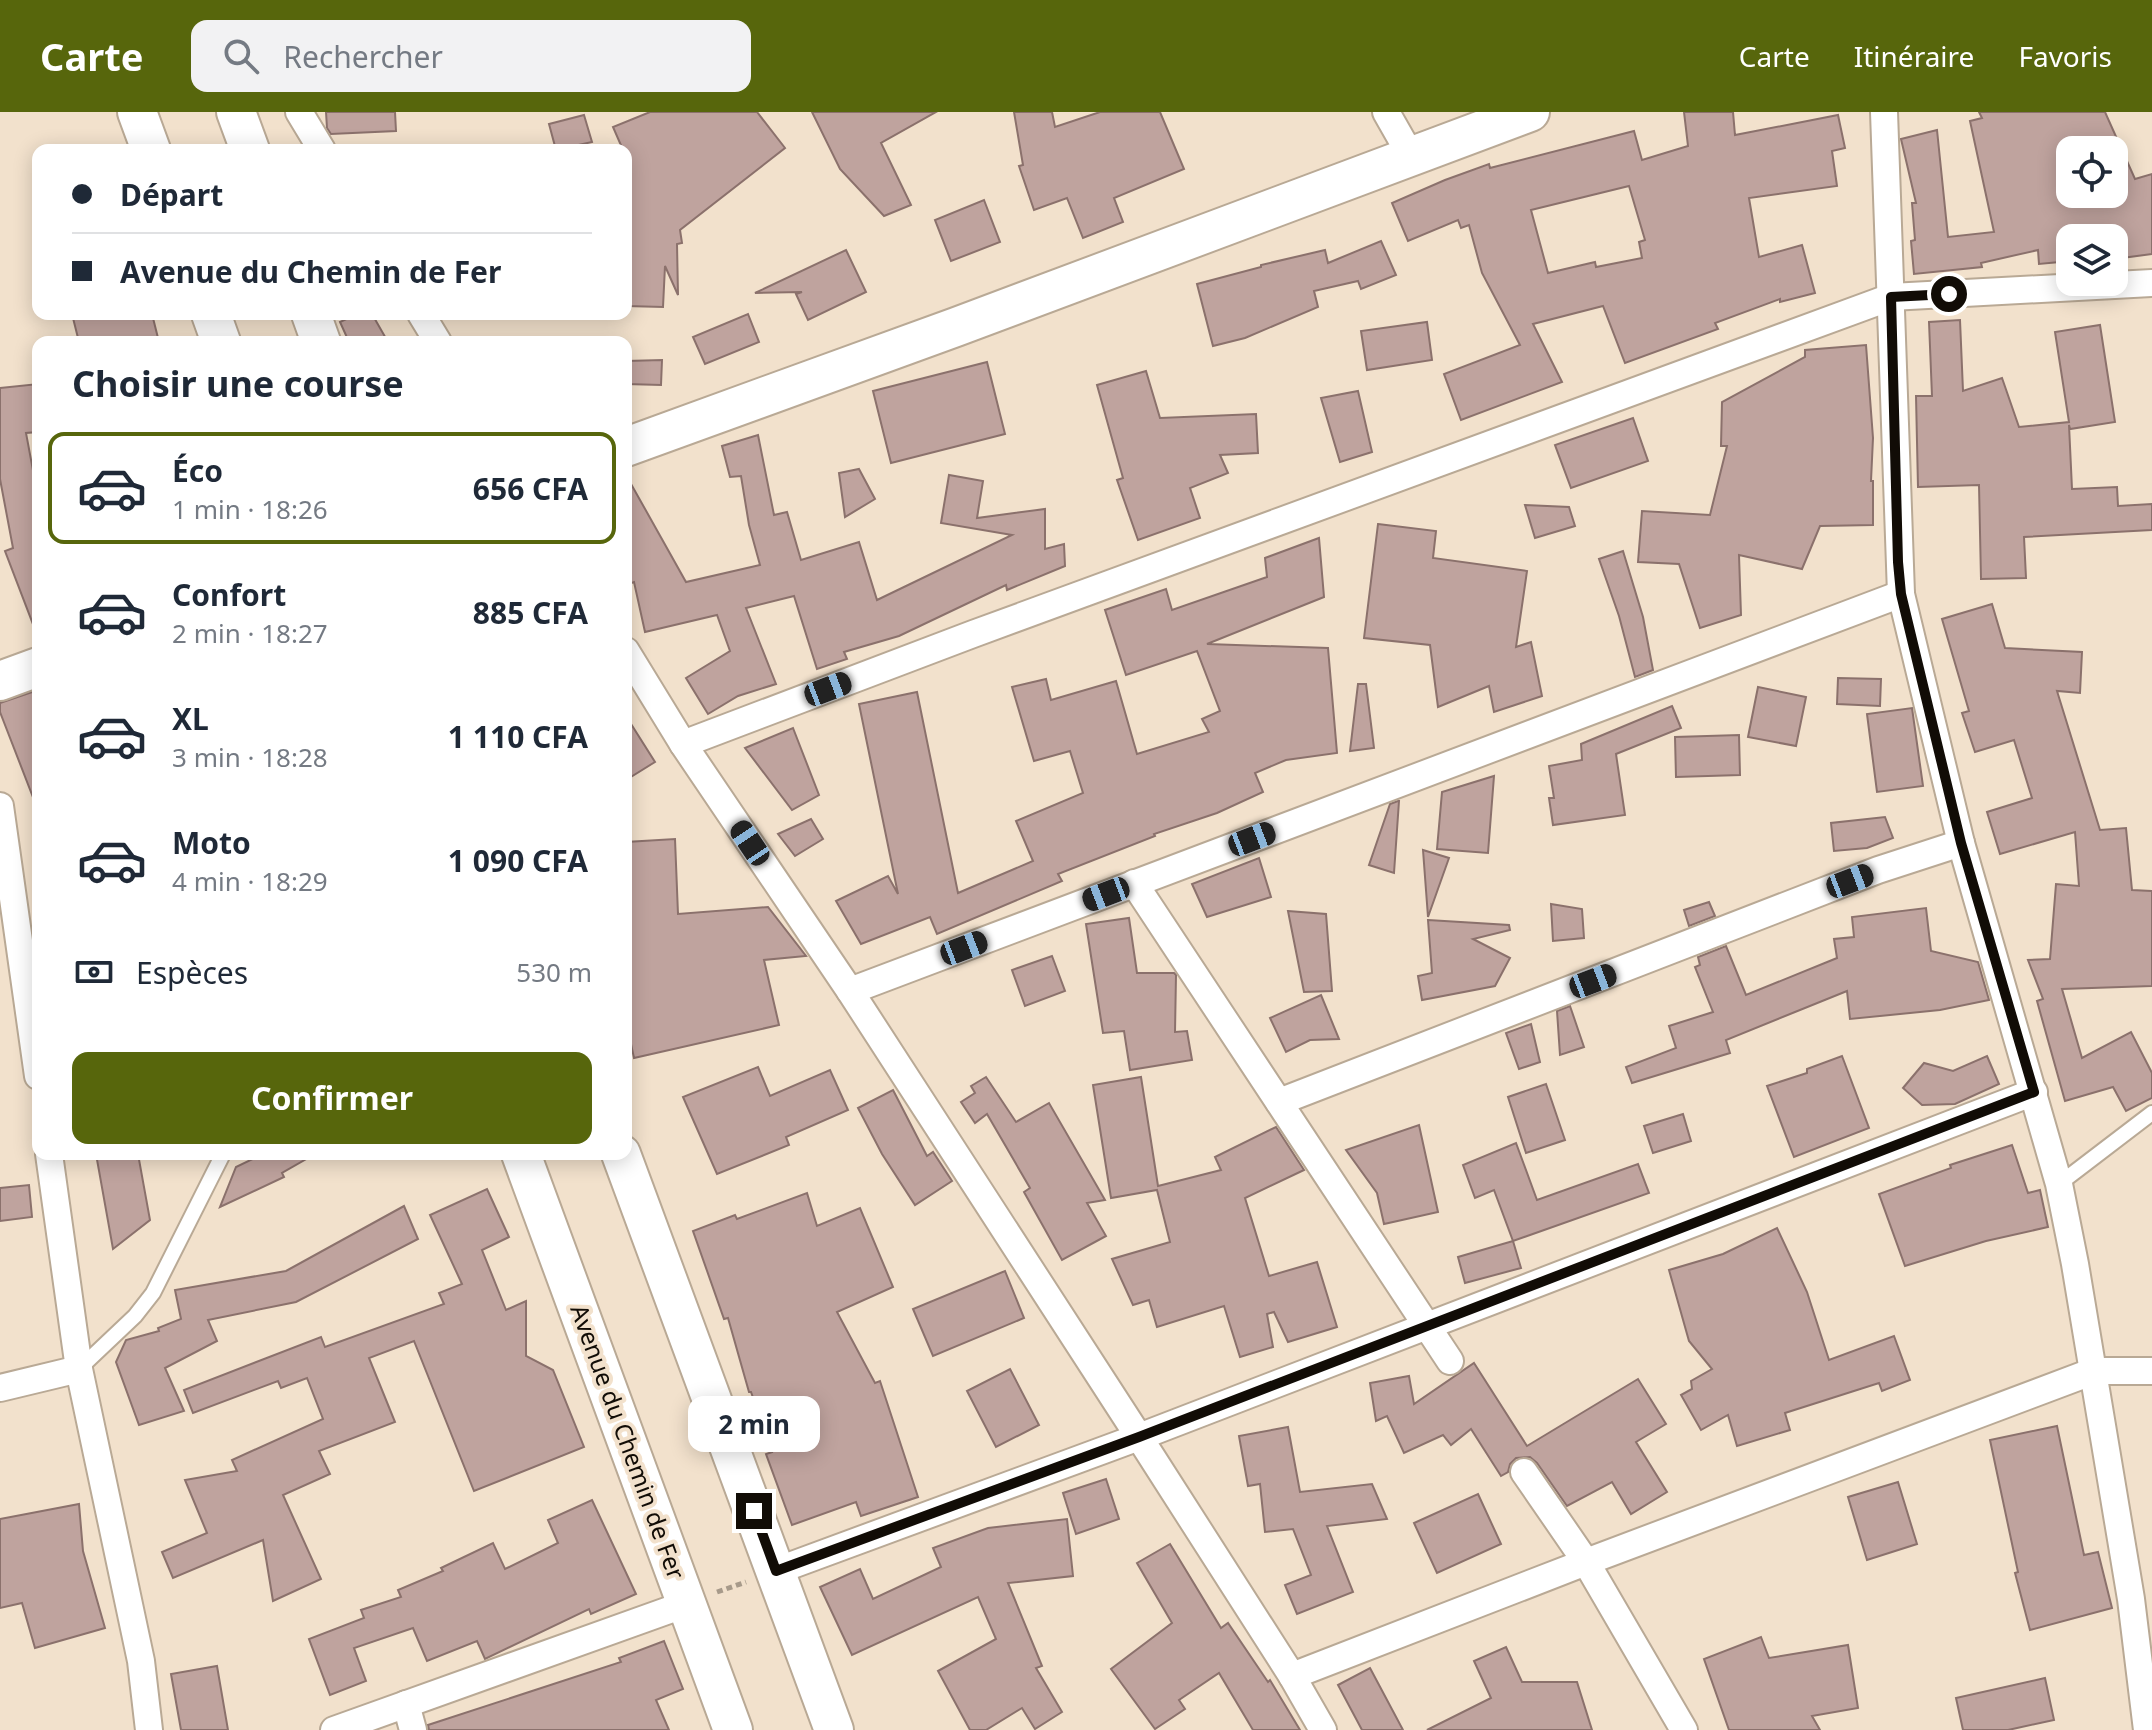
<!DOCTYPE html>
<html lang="fr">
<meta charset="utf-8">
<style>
:root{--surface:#fff;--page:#f2f2f3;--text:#1f2937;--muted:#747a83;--line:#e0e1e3;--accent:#57660c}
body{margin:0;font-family:"Noto Sans",sans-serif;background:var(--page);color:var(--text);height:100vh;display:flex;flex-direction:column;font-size:30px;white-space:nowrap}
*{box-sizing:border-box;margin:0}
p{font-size:26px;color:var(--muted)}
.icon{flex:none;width:44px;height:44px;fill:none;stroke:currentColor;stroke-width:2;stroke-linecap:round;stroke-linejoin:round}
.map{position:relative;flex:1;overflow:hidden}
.details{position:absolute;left:32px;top:224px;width:600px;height:824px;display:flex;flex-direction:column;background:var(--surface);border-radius:16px;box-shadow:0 4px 20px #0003}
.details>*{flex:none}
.guide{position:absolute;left:32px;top:32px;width:600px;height:176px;border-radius:16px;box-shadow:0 4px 20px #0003;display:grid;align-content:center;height:176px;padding:0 40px;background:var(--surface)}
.controls{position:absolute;left:2056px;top:24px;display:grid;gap:16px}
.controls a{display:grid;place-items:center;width:72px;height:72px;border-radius:16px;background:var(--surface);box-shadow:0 4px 20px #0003;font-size:40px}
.end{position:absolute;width:36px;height:36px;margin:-18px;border:10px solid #110c06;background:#fff;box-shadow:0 0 0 4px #fff}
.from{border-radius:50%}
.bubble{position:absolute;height:56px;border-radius:16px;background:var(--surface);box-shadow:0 4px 20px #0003;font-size:26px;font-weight:700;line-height:56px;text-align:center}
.car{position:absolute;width:24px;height:48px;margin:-24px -12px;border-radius:10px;box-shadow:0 0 6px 2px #0007;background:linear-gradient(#222 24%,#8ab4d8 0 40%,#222 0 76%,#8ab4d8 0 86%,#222 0)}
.guide b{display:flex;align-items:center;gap:28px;height:76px;font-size:30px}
.guide b+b{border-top:2px solid var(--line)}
.guide i{width:20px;height:20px;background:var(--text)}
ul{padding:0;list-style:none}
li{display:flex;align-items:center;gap:24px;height:112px;margin:0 16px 12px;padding:0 24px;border:4px solid transparent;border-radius:16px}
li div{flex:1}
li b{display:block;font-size:30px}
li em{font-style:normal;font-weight:700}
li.current{border-color:var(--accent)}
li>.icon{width:72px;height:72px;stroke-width:1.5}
h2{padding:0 40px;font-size:36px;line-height:96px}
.pay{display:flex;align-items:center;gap:20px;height:88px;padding:0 40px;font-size:30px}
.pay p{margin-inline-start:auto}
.button{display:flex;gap:16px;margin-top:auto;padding:16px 40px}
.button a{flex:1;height:92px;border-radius:16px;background:var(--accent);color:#fff;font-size:32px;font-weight:700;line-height:92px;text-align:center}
header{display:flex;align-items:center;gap:48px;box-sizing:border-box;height:112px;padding:0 40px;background:var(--accent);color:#fff}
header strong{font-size:38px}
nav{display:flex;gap:44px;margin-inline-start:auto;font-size:28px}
.search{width:560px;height:72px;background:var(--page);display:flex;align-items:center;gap:20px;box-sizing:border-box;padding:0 28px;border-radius:16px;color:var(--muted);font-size:30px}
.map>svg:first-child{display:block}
.building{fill:#bfa39e;stroke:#8b716c;stroke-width:2;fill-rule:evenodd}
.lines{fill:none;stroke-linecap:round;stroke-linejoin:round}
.lane-casing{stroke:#b9a995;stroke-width:18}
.street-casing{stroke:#b9a995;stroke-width:30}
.secondary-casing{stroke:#b9a995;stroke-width:42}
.path{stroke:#a79a8a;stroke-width:5;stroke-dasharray:6 4;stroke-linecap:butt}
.lane{stroke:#fff;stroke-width:14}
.street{stroke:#fff;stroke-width:26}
.secondary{stroke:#fff;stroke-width:38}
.route{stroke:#110c06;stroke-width:10}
.labels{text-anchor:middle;stroke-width:8;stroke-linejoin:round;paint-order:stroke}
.street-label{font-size:24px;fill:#110c06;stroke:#f2e1cc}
</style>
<header>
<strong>Carte</strong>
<div class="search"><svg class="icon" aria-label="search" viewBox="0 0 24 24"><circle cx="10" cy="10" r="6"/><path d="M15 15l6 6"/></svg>Rechercher</div>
<nav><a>Carte</a><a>Itinéraire</a><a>Favoris</a></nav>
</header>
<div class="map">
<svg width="2152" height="1618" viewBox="0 0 2152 1618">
<rect width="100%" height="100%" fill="#f2e1cc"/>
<!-- building -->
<g class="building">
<polygon points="326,0 395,0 396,19 331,22 327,16"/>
<polygon points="650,0 757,0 785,36 680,118 682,131 677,132 678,183 665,154 663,195 626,194 626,38 623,38 613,15"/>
<polygon points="812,0 936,0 881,31 911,93 884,104 840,57"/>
<polygon points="1014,0 1052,0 1055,15 1100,0 1160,0 1184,57 1114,86 1123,110 1083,126 1067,86 1034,98 1019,54 1023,53"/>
<path d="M 1684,0 L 1733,0 L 1735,23 L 1838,3 L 1845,36 L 1832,39 L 1837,74 L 1749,86 L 1759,145 L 1802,133 L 1815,181 L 1780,190 L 1780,187 L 1715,211 L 1718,217 L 1625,251 L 1603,194 L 1533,212 L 1562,270 L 1461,308 L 1444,262 L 1520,233 L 1482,161 L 1469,113 L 1461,116 L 1458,108 L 1408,129 L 1392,91 L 1445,68 L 1489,52 L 1490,56 L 1634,19 L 1642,48 L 1688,34 ZM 1629,74 L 1645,128 L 1639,130 L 1642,146 L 1596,155 L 1595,150 L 1548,161 L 1531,98 Z"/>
<path d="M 1979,0 L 2105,0 L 2135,67 L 2152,62 L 2152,142 L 2114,147 L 2114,126 L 2070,126 L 2070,149 L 2039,152 L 2038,138 L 1981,151 L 1982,155 L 1914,162 L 1911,129 L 1915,128 L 1912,91 L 1916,91 L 1901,27 L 1937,18 L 1948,125 L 1994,120 L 1970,9 L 1982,6 ZM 2070,38 L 2114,38 L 2114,82 L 2070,82 Z"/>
<polygon points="584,3 592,30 556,38 549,12"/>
<polygon points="984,88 1000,130 951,149 935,108"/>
<polygon points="1381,129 1396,163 1361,177 1358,169 1314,179 1318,195 1245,226 1213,234 1197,172 1261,155 1261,153 1325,138 1328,151"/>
<polygon points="846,138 866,180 808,208 796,182 802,180 755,181"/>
<polygon points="72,202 152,202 159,230 79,230"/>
<polygon points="357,202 372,202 388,230 349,230 340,210"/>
<polygon points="748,202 759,230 705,252 693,225"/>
<polygon points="1960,208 1963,279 2002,266 2019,315 2069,310 2055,220 2100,213 2115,310 2070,317 2069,313 2072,377 2117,375 2118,394 2152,392 2152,418 2024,425 2026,466 1981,467 1979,373 1918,375 1916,284 1932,284 1929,210"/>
<polygon points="1427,210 1432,248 1367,258 1361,219"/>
<polygon points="1866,233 1873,326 1871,369 1873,369 1873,413 1820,414 1802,457 1739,443 1741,503 1700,516 1679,452 1638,450 1642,399 1710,403 1727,334 1721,334 1722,290 1805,245 1805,238"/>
<polygon points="662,248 661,273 626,272 626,249"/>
<polygon points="987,250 1005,322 891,351 873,279"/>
<polygon points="1146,259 1160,306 1256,302 1258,341 1220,343 1228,361 1190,376 1200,406 1138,428 1117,368 1123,366 1097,273"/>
<polygon points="38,272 38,320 26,321 38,385 38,519 36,520 5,439 13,436 0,367 0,276"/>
<polygon points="1358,279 1372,340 1340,350 1321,286"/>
<polygon points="1633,306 1648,349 1571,376 1555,333"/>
<polygon points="758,323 774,403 787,400 801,448 859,430 877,488 1012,423 941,411 949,363 983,369 977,406 1045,397 1045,437 1064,432 1065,454 1007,478 1006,473 899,524 844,540 847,547 817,557 794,484 746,496 776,572 738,584 708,602 686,566 730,539 717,503 645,520 634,470 626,473 626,363 686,470 760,453 749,413 741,364 730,365 722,334"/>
<polygon points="859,357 875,387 845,405 839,361"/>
<polygon points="1525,393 1569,395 1575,414 1535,426"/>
<polygon points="1378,412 1436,419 1433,446 1527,459 1516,535 1531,530 1542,584 1494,600 1489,574 1438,595 1430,533 1364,526"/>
<polygon points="1319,426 1324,485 1207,532 1328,536 1337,641 1286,648 1255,661 1263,680 1217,701 1154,722 1155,724 1058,762 1062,769 937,822 930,805 861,832 836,789 888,764 898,782 859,592 917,580 958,781 1033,749 1016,709 1083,681 1070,639 1034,649 1012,575 1046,567 1051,588 1116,569 1137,642 1209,620 1202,607 1220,599 1197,539 1126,563 1105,498 1166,477 1172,498 1267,465 1265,446"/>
<polygon points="1623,439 1643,505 1653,558 1635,565 1619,504 1599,447"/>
<polygon points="1992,492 2005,536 2082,540 2080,581 2057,579 2100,718 2126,716 2132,778 2152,779 2152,874 2062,877 2082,946 2131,920 2152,961 2152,986 2126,999 2113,975 2065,989 2037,889 2043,887 2028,848 2050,847 2056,772 2079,774 2075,720 2000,742 1987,700 2032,686 2014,628 1975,640 1962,601 1969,599 1942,507"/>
<polygon points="1838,566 1881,567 1880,594 1837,592"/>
<polygon points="1358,572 1366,572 1374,636 1350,639"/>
<polygon points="1758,575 1806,585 1796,634 1748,625"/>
<polygon points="38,578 38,693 36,693 0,600 0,591"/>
<polygon points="1672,594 1681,616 1616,642 1625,703 1553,713 1549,686 1554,686 1549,654 1582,648 1581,632"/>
<polygon points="1912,596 1923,674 1877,680 1867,602"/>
<polygon points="626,604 655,650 626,668"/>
<polygon points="793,616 819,683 792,698 745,636"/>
<polygon points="1739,623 1740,663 1676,665 1675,625"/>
<polygon points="1494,664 1488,741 1437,737 1442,680"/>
<polygon points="1398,689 1399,689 1394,761 1369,753 1390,692"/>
<polygon points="1885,705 1893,726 1867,736 1834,739 1831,711"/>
<polygon points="811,707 823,727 795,744 778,722"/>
<polygon points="675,727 678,802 768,795 806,844 764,848 779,913 634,946 626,909 626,730"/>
<polygon points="1423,738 1449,746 1428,805"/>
<polygon points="1259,746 1271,785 1207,805 1192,772"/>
<polygon points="1709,790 1715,804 1689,814 1684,798"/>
<polygon points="1551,792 1582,797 1584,826 1553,829"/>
<polygon points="1926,796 1931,839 1978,850 1989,888 1940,898 1850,907 1847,879 1726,928 1730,941 1632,971 1626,955 1676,936 1669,914 1713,900 1695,855 1700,853 1698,845 1726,834 1746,883 1837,846 1834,827 1854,825 1852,805"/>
<polygon points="1288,799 1326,802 1332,879 1304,880"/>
<polygon points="1129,806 1137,861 1174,861 1176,863 1175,920 1187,919 1192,948 1130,958 1124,919 1103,921 1086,812"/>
<polygon points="1428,808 1509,813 1510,818 1473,827 1510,846 1495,874 1422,888 1418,864 1432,861"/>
<polygon points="1052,844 1065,879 1025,894 1012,858"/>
<polygon points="1321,883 1339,927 1310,928 1286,940 1270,906"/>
<polygon points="1570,894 1584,935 1560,943 1557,899"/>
<polygon points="1531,912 1540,950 1519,957 1506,921"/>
<polygon points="1842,944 1869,1016 1794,1045 1767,974 1807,961 1807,957"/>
<polygon points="1987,944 1999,972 1955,992 1922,993 1903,976 1924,951 1953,959"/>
<polygon points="758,955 770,984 830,958 848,998 786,1025 789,1033 717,1062 683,985"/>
<polygon points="986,965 1016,1010 1049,991 1105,1088 1087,1091 1106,1124 1062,1148 1024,1080 1030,1076 987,1002 975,1011 961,990 975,981 971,974"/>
<polygon points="1141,965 1158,1074 1221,1058 1215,1045 1276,1015 1304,1058 1245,1086 1269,1164 1317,1150 1337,1215 1288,1230 1274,1200 1267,1202 1273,1235 1240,1245 1224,1194 1157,1215 1149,1188 1133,1193 1112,1147 1170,1130 1157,1078 1111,1086 1093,973"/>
<polygon points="1546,972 1565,1028 1526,1041 1508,985"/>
<polygon points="893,978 927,1044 933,1040 952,1069 915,1093 882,1042 858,996"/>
<polygon points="1683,1002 1691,1029 1653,1041 1644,1014"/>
<polygon points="1419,1013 1438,1100 1384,1112 1377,1081 1346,1038"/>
<polygon points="1516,1031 1537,1088 1638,1052 1649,1081 1513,1129 1494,1078 1475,1086 1463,1053"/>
<polygon points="2012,1033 2028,1081 2040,1078 2048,1115 1986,1129 1905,1154 1879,1082 1951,1056 1950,1053"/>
<polygon points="96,1042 138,1042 150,1108 113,1137"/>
<polygon points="263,1042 315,1042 282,1061 284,1065 220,1095 236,1055"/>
<polygon points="29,1073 32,1105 0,1109 0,1076"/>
<polygon points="487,1077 509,1125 482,1138 506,1198 526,1189 526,1244 553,1258 584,1335 474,1379 414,1229 369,1246 395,1310 319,1339 330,1362 283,1383 321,1467 273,1489 263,1428 173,1466 162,1440 207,1421 185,1368 237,1359 232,1348 323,1307 307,1266 281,1276 278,1269 193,1301 184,1278 321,1225 325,1235 444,1192 439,1181 462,1172 430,1103"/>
<polygon points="807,1081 817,1114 860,1096 893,1175 837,1200 875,1271 880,1269 918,1385 861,1404 856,1390 792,1413 766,1342 772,1340 751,1280 749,1280 728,1206 724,1207 693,1119 735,1103 737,1107"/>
<polygon points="404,1094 418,1127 296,1190 208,1208 217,1229 165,1256 184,1299 139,1313 116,1250 126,1228 159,1219 158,1216 181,1207 175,1178 286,1159"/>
<polygon points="1777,1116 1807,1180 1829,1248 1894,1224 1910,1268 1882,1279 1879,1271 1785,1301 1790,1318 1737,1334 1728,1303 1701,1318 1681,1283 1692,1277 1691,1269 1712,1257 1689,1229 1669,1158 1723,1142"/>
<polygon points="1513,1129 1521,1156 1465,1171 1458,1145"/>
<polygon points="1005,1159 1024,1206 933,1244 913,1197"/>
<polygon points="1474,1251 1527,1334 1638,1267 1666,1312 1636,1330 1667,1380 1631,1402 1612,1370 1567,1394 1537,1351 1530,1345 1516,1346 1510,1352 1508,1360 1501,1364 1471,1317 1451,1333 1443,1323 1404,1341 1387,1304 1376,1309 1370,1271 1409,1264 1414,1292"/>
<polygon points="1010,1257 1039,1313 996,1335 967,1279"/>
<polygon points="2057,1314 2084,1443 2098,1440 2112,1496 2030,1518 2015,1461 2018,1460 1990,1328"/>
<polygon points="1288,1315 1300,1380 1372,1372 1387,1407 1327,1414 1353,1480 1297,1502 1285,1473 1311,1463 1293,1417 1265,1420 1260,1372 1248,1374 1239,1324"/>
<polygon points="1106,1367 1119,1407 1076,1422 1063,1381"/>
<polygon points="1898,1370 1917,1432 1867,1448 1848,1385"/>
<polygon points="1478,1382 1501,1432 1437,1461 1414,1411"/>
<polygon points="592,1388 636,1482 591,1502 589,1497 485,1547 477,1529 427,1549 413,1516 354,1536 366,1569 330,1583 309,1527 364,1506 361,1498 401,1485 398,1478 443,1459 441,1456 493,1431 505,1457 558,1431 548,1408"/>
<polygon points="79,1392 83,1439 105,1516 35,1536 22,1491 0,1496 0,1407"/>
<polygon points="1067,1407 1073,1464 1008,1471 1042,1554 1036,1556 1062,1600 1035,1617 1022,1596 986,1618 970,1618 938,1559 996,1527 978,1485 852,1543 820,1475 860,1457 873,1487 941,1455 933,1436 988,1416"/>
<polygon points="1170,1432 1221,1516 1228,1511 1268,1570 1270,1568 1300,1618 1253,1618 1219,1561 1179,1588 1185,1597 1155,1617 1111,1557 1172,1511 1137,1451"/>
<polygon points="1761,1525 1769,1546 1848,1533 1858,1596 1812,1604 1820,1618 1729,1618 1704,1547"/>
<polygon points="664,1529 683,1577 656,1588 669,1618 429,1618 428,1613 621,1550 619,1546"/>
<polygon points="1506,1535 1522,1570 1577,1570 1592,1618 1427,1618 1491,1586 1474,1549"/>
<polygon points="217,1554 228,1618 181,1618 171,1562"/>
<polygon points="1370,1556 1403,1618 1362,1618 1338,1573"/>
<polygon points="2045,1566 2054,1608 2008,1618 1963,1618 1956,1586"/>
</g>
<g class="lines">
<!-- lane casing -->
<g class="lane-casing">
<g id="lane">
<polyline points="2059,1072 2152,1001"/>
<polyline points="79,1257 135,1204 153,1181 223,1042"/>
</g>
</g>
<!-- street casing -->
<g class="street-casing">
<g id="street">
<polyline points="299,0 322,38"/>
<polyline points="1386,0 1411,44"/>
<polyline points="1884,0 1901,482 1961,731 2059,1072 2075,1152 2131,1487 2147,1618"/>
<polyline points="421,202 438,230"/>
<polyline points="626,539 683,632 850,879 1139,1325 1292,1564 1323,1618"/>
<polyline points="683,632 973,522 1891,185 2152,171"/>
<polyline points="0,694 38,964"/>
<polyline points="1134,771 1450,1249"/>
<polyline points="850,879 1901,482"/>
<polyline points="1279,990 1878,758 1961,731"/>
<polyline points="49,1042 79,1257 141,1549 149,1618"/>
<polyline points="0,1276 79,1257"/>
<polyline points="1524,1360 1586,1450 1684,1618"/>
<polyline points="776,1459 1139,1325 2034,980"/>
<polyline points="1292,1564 1586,1450 2094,1259 2152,1259"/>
<polyline points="406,1592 413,1618"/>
<polyline points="334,1618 686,1492"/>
</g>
</g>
<!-- secondary casing -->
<g class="secondary-casing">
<g id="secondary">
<polyline points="137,0 151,38"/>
<polyline points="236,0 250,38"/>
<polyline points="211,202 221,230"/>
<polyline points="311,202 321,230"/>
<polyline points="626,335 956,215 1530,0"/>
<polyline points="0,569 38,555"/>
<polyline points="521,1042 733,1618"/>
<polyline points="621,1042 834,1618"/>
</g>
</g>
<!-- path -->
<polyline class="path" points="717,1480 746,1470"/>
<!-- lane -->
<use href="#lane" class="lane"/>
<!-- street -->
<use href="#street" class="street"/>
<!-- secondary -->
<use href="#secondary" class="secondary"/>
</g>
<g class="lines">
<!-- route -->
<polyline class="route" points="754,1399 776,1459 1139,1325 2034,980 1961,731 1901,482 1898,450 1891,185 1949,182"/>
</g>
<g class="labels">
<!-- street labels -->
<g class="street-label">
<text transform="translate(627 1330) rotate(70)" y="8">Avenue du Chemin de Fer</text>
</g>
</g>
</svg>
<div class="controls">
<a><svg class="icon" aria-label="locate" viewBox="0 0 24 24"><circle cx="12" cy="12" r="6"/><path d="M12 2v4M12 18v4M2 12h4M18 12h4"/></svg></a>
<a><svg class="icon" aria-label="layers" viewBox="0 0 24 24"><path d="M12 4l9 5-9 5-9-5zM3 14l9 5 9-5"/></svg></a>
</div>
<i class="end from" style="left:1949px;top:182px"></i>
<i class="end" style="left:754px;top:1399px"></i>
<div class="bubble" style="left:688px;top:1284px;width:132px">2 min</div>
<i class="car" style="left:828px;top:577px;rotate:69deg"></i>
<i class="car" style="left:1252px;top:727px;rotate:69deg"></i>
<i class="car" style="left:750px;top:731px;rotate:326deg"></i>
<i class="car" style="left:1850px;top:769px;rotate:69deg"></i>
<i class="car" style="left:1106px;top:782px;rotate:249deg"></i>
<i class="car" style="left:964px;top:836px;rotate:69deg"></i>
<i class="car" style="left:1593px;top:869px;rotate:69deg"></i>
<div class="guide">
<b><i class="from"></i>Départ</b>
<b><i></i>Avenue du Chemin de Fer</b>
</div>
<section class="details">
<h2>Choisir une course</h2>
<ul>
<li class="current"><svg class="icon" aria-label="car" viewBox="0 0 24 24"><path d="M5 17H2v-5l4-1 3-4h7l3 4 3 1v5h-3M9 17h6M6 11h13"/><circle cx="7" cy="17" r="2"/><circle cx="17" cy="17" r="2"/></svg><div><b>Éco</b><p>1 min · 18:26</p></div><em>656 CFA</em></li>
<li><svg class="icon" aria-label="car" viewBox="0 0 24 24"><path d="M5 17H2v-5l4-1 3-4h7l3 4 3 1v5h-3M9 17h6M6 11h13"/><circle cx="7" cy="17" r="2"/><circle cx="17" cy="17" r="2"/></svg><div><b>Confort</b><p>2 min · 18:27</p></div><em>885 CFA</em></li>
<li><svg class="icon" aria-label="car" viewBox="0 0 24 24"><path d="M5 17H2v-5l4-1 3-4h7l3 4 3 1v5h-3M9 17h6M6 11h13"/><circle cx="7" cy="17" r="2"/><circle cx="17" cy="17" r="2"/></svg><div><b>XL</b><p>3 min · 18:28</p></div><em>1 110 CFA</em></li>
<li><svg class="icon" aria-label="car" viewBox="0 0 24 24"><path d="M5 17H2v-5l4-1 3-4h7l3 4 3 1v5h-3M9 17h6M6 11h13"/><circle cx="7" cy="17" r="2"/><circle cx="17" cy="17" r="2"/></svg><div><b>Moto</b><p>4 min · 18:29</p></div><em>1 090 CFA</em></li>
</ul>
<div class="pay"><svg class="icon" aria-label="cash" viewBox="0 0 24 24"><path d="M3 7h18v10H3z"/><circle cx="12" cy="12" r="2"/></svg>Espèces<p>530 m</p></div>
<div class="button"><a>Confirmer</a></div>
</section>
</div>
